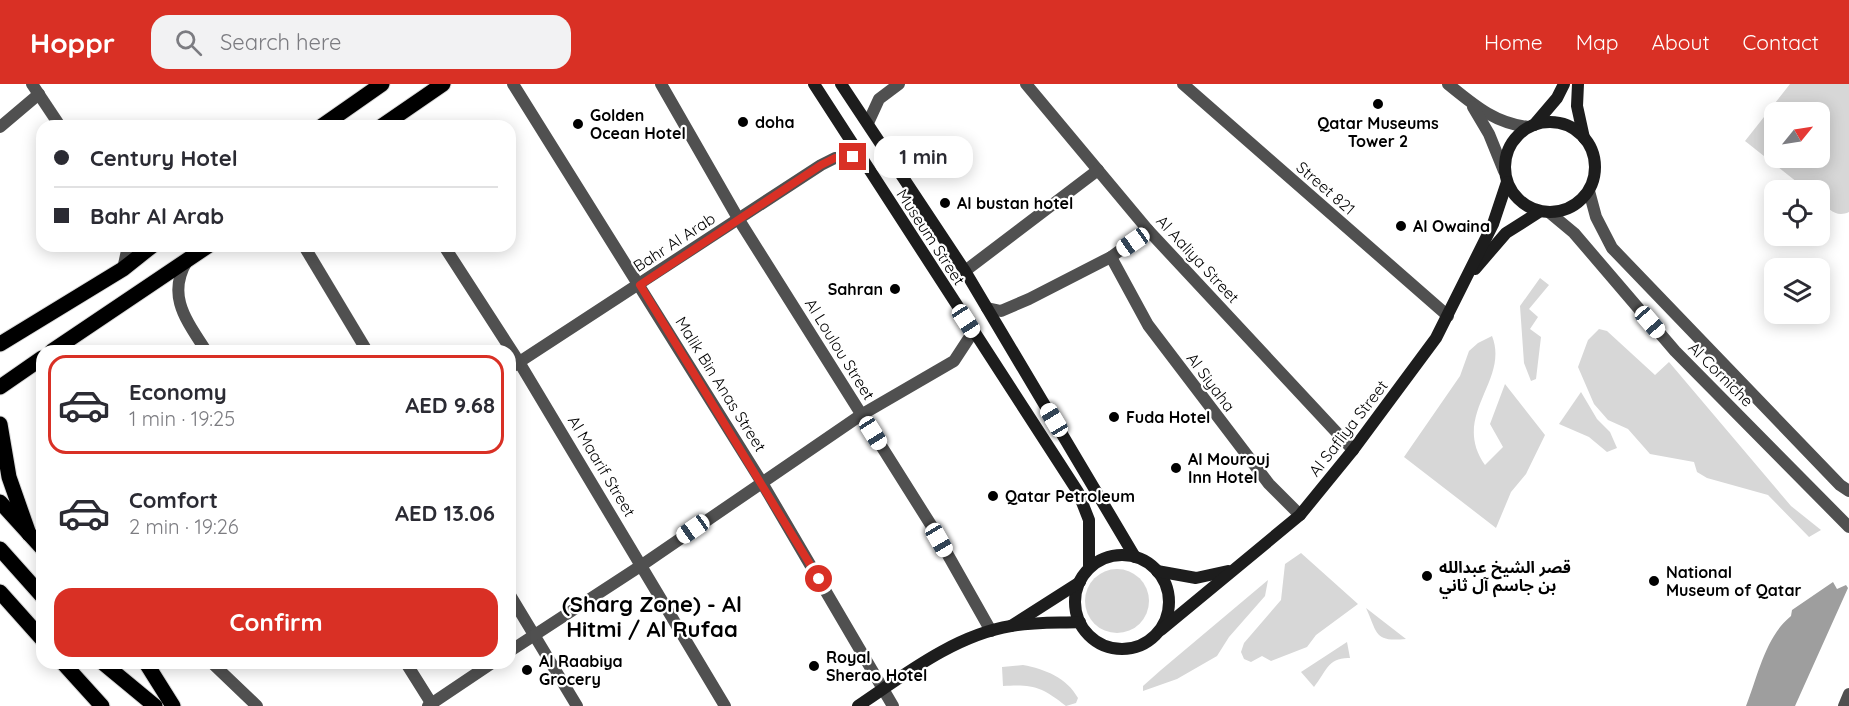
<!DOCTYPE html>
<meta charset="utf-8">
<style>
:root{--surface:#fff;--page:#f2f2f3;--text:#2b2b33;--muted:#7c7c81;--line:#e1e1e2;--accent:#d93025}
body{margin:0;font-family:Quicksand,"Noto Sans Arabic",sans-serif;background:var(--page);color:var(--text);height:100vh;display:flex;flex-direction:column;font-size:22px;white-space:nowrap}
*{box-sizing:border-box;margin:0}
p{font-size:20px;color:var(--muted)}
.icon{flex:none;width:33px;height:33px;fill:none;stroke:currentColor;stroke-width:2;stroke-linecap:round;stroke-linejoin:round}
.map{position:relative;flex:1;overflow:hidden}
.drawer{position:absolute;left:36px;top:261px;width:480px;height:324px;display:flex;flex-direction:column;background:var(--surface);border-radius:18px;box-shadow:0 3px 15px #0003}
.drawer>*{flex:none}
.hud{position:absolute;left:36px;top:36px;width:480px;height:132px;border-radius:18px;box-shadow:0 3px 15px #0003;display:grid;align-content:center;height:132px;padding:0 18px;background:var(--surface)}
.needle{width:39px;rotate:60deg}
.tools{position:absolute;left:1764px;top:18px;display:grid;gap:12px}
.tools a{display:grid;place-items:center;width:66px;height:66px;border-radius:12px;background:var(--surface);box-shadow:0 3px 15px #0003;font-size:30px}
.end{position:absolute;width:27px;height:27px;margin:-14px;border:8px solid #d93025;background:#fff;box-shadow:0 0 0 3px #fff}
.from{border-radius:50%}
.bubble{position:absolute;height:42px;border-radius:18px;background:var(--surface);box-shadow:0 3px 15px #0003;font-size:20px;font-weight:800;line-height:42px;text-align:center}
.car{position:absolute;width:18px;height:36px;margin:-18px -9px;border-radius:8px;box-shadow:0 0 4px 2px #0007;background:linear-gradient(#fff 24%,#345 0 40%,#fff 0 76%,#345 0 86%,#fff 0)}
.hud b{display:flex;align-items:center;gap:21px;height:57px;font-size:22px}
.hud b+b{border-top:2px solid var(--line)}
.hud i{width:15px;height:15px;background:var(--text)}
ul{padding:10px 0 0;list-style:none}
li{display:flex;align-items:center;gap:18px;height:99px;margin:0 12px 9px;padding:0 6px;border:3px solid transparent;border-radius:18px}
li div{flex:1}
li b{display:block;font-size:22px}
li em{font-style:normal;font-weight:800}
li.on{border-color:var(--accent)}
li>.icon{width:54px;height:54px;stroke-width:1.5}
.button{display:flex;gap:12px;margin-top:auto;padding:12px 18px}
.button a{flex:1;height:69px;border-radius:18px;background:var(--accent);color:#fff;font-size:24px;font-weight:800;line-height:69px;text-align:center}
header{display:flex;align-items:center;gap:36px;box-sizing:border-box;height:84px;padding:0 30px;background:var(--accent);color:#fff}
header strong{font-size:28px}
nav{display:flex;gap:33px;margin-inline-start:auto;font-size:21px}
.search{width:420px;height:54px;background:var(--page);display:flex;align-items:center;gap:15px;box-sizing:border-box;padding:0 21px;border-radius:18px;color:var(--muted);font-size:22px}
.map>svg:first-child{display:block}
.green{fill:#d7d7d7;fill-rule:evenodd}
.water{fill:#9e9e9e}
.lines{fill:none;stroke-linecap:round;stroke-linejoin:round}
.primary-casing{stroke:#dbdbdb;stroke-width:17}
.street{stroke:#505050;stroke-width:12}
.secondary{stroke:#1d1d1d;stroke-width:12}
.primary{stroke:#000;stroke-width:15}
.route{stroke:#d93025;stroke-width:8}
.poi-dot{fill:#000;stroke:#fff;stroke-width:2}
.labels{text-anchor:middle;stroke-width:4.5;stroke-linejoin:round;paint-order:stroke}
.poi-label{font-size:16px;font-weight:bold;fill:#000;stroke:#fff;text-anchor:start}
.street-label{font-size:16px;fill:#000;stroke:#fff}
.district-label{font-size:22px;font-weight:bold;fill:#000;stroke:#fff}
</style>
<header>
<strong>Hoppr</strong>
<div class="search"><svg class="icon" aria-label="search" viewBox="0 0 24 24"><circle cx="10" cy="10" r="6"/><path d="M15 15l6 6"/></svg>Search here</div>
<nav><a>Home</a><a>Map</a><a>About</a><a>Contact</a></nav>
</header>
<div class="map">
<svg width="1849" height="622" viewBox="0 0 1849 622">
<rect width="100%" height="100%" fill="#fff"/>
<!-- green -->
<g class="green">
<path d="M 1790,0 L 1849,0 L 1849,128 C 1836,134 1829,125 1820,117 L 1820,106 L 1807,106 L 1745,57 ZM 1774,28 L 1820,28 L 1820,74 L 1774,74 Z"/>
<polygon points="1540,194 1549,201 1529,225 1538,233 1530,245 1541,253 1536,295 1531,297 1524,279 1520,222"/>
<polygon points="1599,245 1607,247 1655,291 1669,278 1791,422 1821,446 1809,453 1768,411 1707,394 1697,388 1694,378 1650,370 1628,345 1608,336 1594,320 1578,283 1588,256"/>
<path d="M 1492,252 C 1510,297 1450,331 1485,381 L 1503,363 L 1490,340 L 1505,300 L 1545,351 L 1526,390 L 1511,408 L 1496,444 L 1404,373 L 1460,292 L 1469,267 L 1478,259 Z"/>
<polygon points="1581,308 1597,335 1610,348 1617,364 1607,368 1589,353 1559,340"/>
<polygon points="1301,469 1358,520 1316,551 1307,563 1271,577 1262,572 1251,578 1244,575 1241,568 1244,559 1281,516 1285,480"/>
<circle cx="1117" cy="517" r="32"/>
<polygon points="1268,496 1265,512 1229,553 1217,572 1177,595 1143,607 1143,602 1161,586"/>
<path d="M 1366,524 L 1406,555 C 1374,558 1378,550 1366,524 Z"/>
<path d="M 1347,558 L 1350,574 C 1328,573 1326,588 1314,603 L 1301,588 Z"/>
<path d="M 1023,581 C 1045,585 1067,594 1078,614 L 1076,619 L 1066,622 C 1042,603 1033,600 1003,602 L 1002,583 Z"/>
</g>
<!-- water -->
<path class="water" d="M 1833,498 L 1837,505 L 1846,501 L 1848,504 L 1795,622 L 1746,622 C 1758,592 1765,553 1791,532 L 1792,526 Z"/>
<g class="lines">
<!-- primary casing -->
<g class="primary-casing">
<g id="primary">
<polyline points="322,42 382,0"/>
<polyline points="382,42 443,0"/>
<polyline points="0,260 123,185 152,162"/>
<polyline points="52,267 208,162"/>
<polyline points="0,303 42,274"/>
<polyline points="0,340 9,393 29,450"/>
<polyline points="0,418 42,464"/>
<polyline points="0,465 42,512"/>
<polyline points="0,508 42,555"/>
<polyline points="63,579 102,622"/>
<polyline points="103,579 155,622"/>
<polyline points="146,579 173,622"/>
</g>
</g>
<!-- street -->
<g class="street">
<polyline points="32,0 60,42"/>
<polyline points="513,0 761,397 893,622"/>
<polyline points="661,0 739,136 931,441 991,547"/>
<polyline points="1026,0 1148,146 1353,366"/>
<polyline points="1183,0 1448,232"/>
<path d="M 1448,0 C 1474,21 1494,39 1528,43"/>
<polyline points="1473,23 1489,50 1504,87"/>
<polyline points="868,39 879,15 899,0"/>
<polyline points="0,43 39,10"/>
<polyline points="1589,107 1596,133 1612,164 1840,401 1849,407"/>
<polyline points="1550,129 1574,149 1675,267 1849,443"/>
<polyline points="304,162 367,267"/>
<polyline points="444,162 519,278 725,622"/>
<polyline points="1111,173 1148,241 1269,400 1300,431"/>
<path d="M 187,177 C 166,212 187,237 206,267"/>
<polyline points="123,185 128,162"/>
<polyline points="965,187 1098,86"/>
<polyline points="987,224 1001,227 1029,215 1111,173 1148,146"/>
<polyline points="510,284 821,81 835,74 861,73"/>
<polyline points="510,511 577,622"/>
<polyline points="510,567 642,481 861,331 954,277 973,248"/>
<polyline points="212,579 257,622"/>
<polyline points="406,579 433,622"/>
<polyline points="428,622 492,579"/>
<polyline points="1844,622 1849,610"/>
</g>
<!-- secondary -->
<g class="secondary">
<polyline points="814,0 1078,408 1089,436 1089,484"/>
<polyline points="841,0 965,187 1135,473"/>
<polyline points="1578,0 1577,22 1584,54"/>
<circle cx="1550" cy="83" r="45"/>
<polyline points="1534,41 1557,14 1564,0"/>
<polyline points="1475,185 1506,149 1539,128"/>
<circle cx="1122" cy="518" r="47"/>
<polyline points="1157,487 1196,494 1228,487"/>
<polyline points="1011,542 1080,498"/>
<polyline points="1161,546 1300,431 1353,366 1436,254 1493,140 1507,98"/>
<path d="M 858,622 C 904,591 955,551 1011,542 C 1033,538 1058,539 1080,538"/>
</g>
<!-- primary -->
<use href="#primary" class="primary"/>
</g>
<g class="lines">
<!-- route -->
<polyline class="route" points="819,495 640,201 821,81 835,74 853,73"/>
</g>
<!-- markers -->
<g class="poi-dot">
<circle cx="1378" cy="20" r="6"/>
<circle cx="743" cy="38" r="6"/>
<circle cx="578" cy="40" r="6"/>
<circle cx="945" cy="119" r="6"/>
<circle cx="1401" cy="142" r="6"/>
<circle cx="895" cy="205" r="6"/>
<circle cx="1114" cy="333" r="6"/>
<circle cx="1176" cy="384" r="6"/>
<circle cx="993" cy="412" r="6"/>
<circle cx="1427" cy="492" r="6"/>
<circle cx="1654" cy="497" r="6"/>
<circle cx="814" cy="582" r="6"/>
<circle cx="527" cy="586" r="6"/>
</g>
<g class="labels">
<!-- poi labels -->
<g class="poi-label">
<text x="590" y="37">Golden<tspan x="590" dy="18">Ocean Hotel</tspan></text>
<text x="755" y="44">doha</text>
<text x="1378" y="45" text-anchor="middle">Qatar Museums<tspan x="1378" dy="18">Tower 2</tspan></text>
<text x="957" y="125">Al bustan hotel</text>
<text x="1413" y="148">Al Owaina</text>
<text x="883" y="211" text-anchor="end">Sahran</text>
<text x="1126" y="339">Fuda Hotel</text>
<text x="1188" y="381">Al Mourouj<tspan x="1188" dy="18">Inn Hotel</tspan></text>
<text x="1005" y="418">Qatar Petroleum</text>
<text x="1439" y="489">قصر الشيخ عبدالله<tspan x="1439" dy="18">بن جاسم آل ثاني</tspan></text>
<text x="1666" y="494">National<tspan x="1666" dy="18">Museum of Qatar</tspan></text>
<text x="826" y="579">Royal<tspan x="826" dy="18">Sherao Hotel</tspan></text>
<text x="539" y="583">Al Raabiya<tspan x="539" dy="18">Grocery</tspan></text>
</g>
<!-- street labels -->
<g class="street-label">
<text transform="translate(1326 104) rotate(41)" y="6">Street 821</text>
<text transform="translate(931 153) rotate(57)" y="6">Museum Street</text>
<text transform="translate(674 158) rotate(-33)" y="6">Bahr Al Arab</text>
<text transform="translate(1198 175) rotate(47)" y="6">Al Aaliya Street</text>
<text transform="translate(840 265) rotate(58)" y="6">Al Loulou Street</text>
<text transform="translate(1721 290) rotate(45)" y="6">Al Corniche</text>
<text transform="translate(1211 298) rotate(53)" y="6">Al Siyaha</text>
<text transform="translate(721 300) rotate(58)" y="6">Malik Bin Anas Street</text>
<text transform="translate(1348 344) rotate(-52)" y="6">Al Safliya Street</text>
<text transform="translate(602 382) rotate(59)" y="6">Al Maarif Street</text>
</g>
<!-- district labels -->
<g class="district-label">
<text x="652" y="528">(Sharg Zone) - Al<tspan x="652" dy="25">Hitmi / Al Rufaa</tspan></text>
</g>
</g>
</svg>
<div class="tools">
<a><svg class="needle" viewBox="-14 -14 28 28"><path d="M0-13l5 13h-10z" fill="#e53935"/><path d="M0 13l5-13h-10z" fill="#7c7c81"/></svg></a>
<a><svg class="icon" aria-label="locate" viewBox="0 0 24 24"><circle cx="12" cy="12" r="6"/><path d="M12 2v4M12 18v4M2 12h4M18 12h4"/></svg></a>
<a><svg class="icon" aria-label="layers" viewBox="0 0 24 24"><path d="M12 4l9 5-9 5-9-5zM3 14l9 5 9-5"/></svg></a>
</div>
<i class="end from" style="left:819px;top:495px"></i>
<i class="end" style="left:853px;top:73px"></i>
<div class="bubble" style="left:874px;top:52px;width:99px">1 min</div>
<i class="car" style="left:1133px;top:158px;rotate:235deg"></i>
<i class="car" style="left:966px;top:237px;rotate:147deg"></i>
<i class="car" style="left:1650px;top:238px;rotate:139deg"></i>
<i class="car" style="left:1054px;top:336px;rotate:329deg"></i>
<i class="car" style="left:873px;top:349px;rotate:148deg"></i>
<i class="car" style="left:693px;top:445px;rotate:235deg"></i>
<i class="car" style="left:939px;top:456px;rotate:150deg"></i>
<div class="hud">
<b><i class="from"></i>Century Hotel</b>
<b><i></i>Bahr Al Arab</b>
</div>
<section class="drawer">
<ul>
<li class="on"><svg class="icon" aria-label="car" viewBox="0 0 24 24"><path d="M5 17H2v-5l4-1 3-4h7l3 4 3 1v5h-3M9 17h6M6 11h13"/><circle cx="7" cy="17" r="2"/><circle cx="17" cy="17" r="2"/></svg><div><b>Economy</b><p>1 min · 19:25</p></div><em>AED 9.68</em></li>
<li><svg class="icon" aria-label="car" viewBox="0 0 24 24"><path d="M5 17H2v-5l4-1 3-4h7l3 4 3 1v5h-3M9 17h6M6 11h13"/><circle cx="7" cy="17" r="2"/><circle cx="17" cy="17" r="2"/></svg><div><b>Comfort</b><p>2 min · 19:26</p></div><em>AED 13.06</em></li>
</ul>
<div class="button"><a>Confirm</a></div>
</section>
</div>
